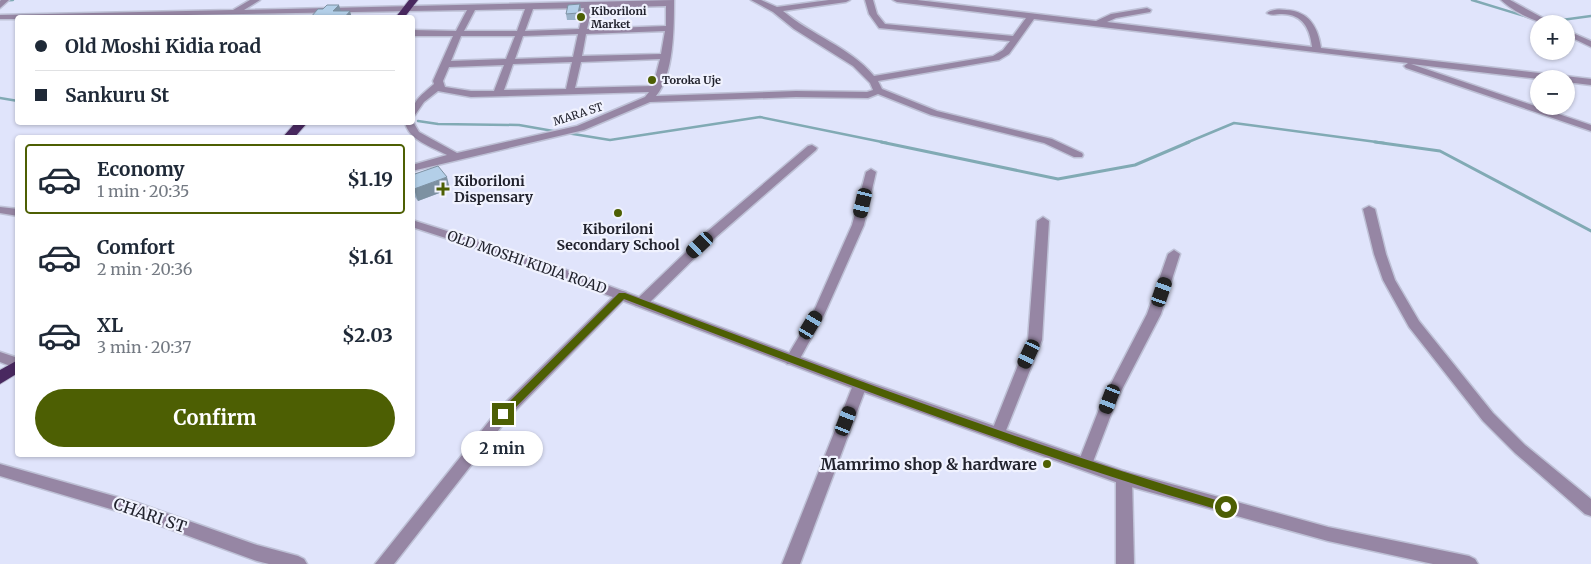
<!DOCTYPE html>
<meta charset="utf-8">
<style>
:root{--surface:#fff;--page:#f2f2f3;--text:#1f2937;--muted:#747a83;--line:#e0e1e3;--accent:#4d5f03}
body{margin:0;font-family:Merriweather,serif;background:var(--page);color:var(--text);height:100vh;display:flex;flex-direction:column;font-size:19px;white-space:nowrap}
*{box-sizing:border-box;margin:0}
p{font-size:16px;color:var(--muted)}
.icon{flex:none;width:28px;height:28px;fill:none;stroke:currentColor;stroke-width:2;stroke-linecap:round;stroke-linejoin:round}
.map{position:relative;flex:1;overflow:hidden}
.side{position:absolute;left:15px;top:135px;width:400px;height:322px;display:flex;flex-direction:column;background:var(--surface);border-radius:5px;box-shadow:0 1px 4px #0004}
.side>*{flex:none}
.hud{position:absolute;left:15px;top:15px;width:400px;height:110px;border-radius:5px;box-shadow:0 1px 4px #0004;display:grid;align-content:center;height:110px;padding:0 20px;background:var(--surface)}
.tools{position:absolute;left:1530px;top:15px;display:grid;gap:10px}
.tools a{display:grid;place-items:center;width:45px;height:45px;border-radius:50%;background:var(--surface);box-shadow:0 1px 4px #0004;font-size:25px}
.end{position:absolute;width:22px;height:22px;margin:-11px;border:6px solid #4d5f03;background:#fff;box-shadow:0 0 0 2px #fff}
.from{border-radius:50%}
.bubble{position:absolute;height:35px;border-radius:18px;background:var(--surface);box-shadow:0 1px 4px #0004;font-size:16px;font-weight:700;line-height:35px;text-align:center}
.car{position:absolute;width:15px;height:30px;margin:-15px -8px;border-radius:6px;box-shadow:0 0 4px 1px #0007;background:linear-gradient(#222 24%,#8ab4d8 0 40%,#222 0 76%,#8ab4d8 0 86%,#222 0)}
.hud b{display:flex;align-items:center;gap:18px;height:48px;font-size:19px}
.hud b+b{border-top:1px solid var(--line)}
.hud i{width:12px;height:12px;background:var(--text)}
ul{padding:9px 0 0;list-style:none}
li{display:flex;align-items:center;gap:15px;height:70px;margin:0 10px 8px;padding:0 10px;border:2px solid transparent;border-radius:5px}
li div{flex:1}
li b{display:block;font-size:19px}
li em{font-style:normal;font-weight:700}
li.current{border-color:var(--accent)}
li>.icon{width:45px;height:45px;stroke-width:1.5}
.primary-button{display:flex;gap:10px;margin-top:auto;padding:10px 20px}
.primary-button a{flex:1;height:58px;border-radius:30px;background:var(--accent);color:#fff;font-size:20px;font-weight:700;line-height:58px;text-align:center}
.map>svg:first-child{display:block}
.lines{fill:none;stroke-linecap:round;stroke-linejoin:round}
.stream-far1{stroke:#81aab4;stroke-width:2.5}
.stream{stroke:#81aab4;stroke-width:3}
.minor-casing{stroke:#bec1d6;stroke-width:3}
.tertiary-casing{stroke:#bec1d6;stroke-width:3}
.trunk-casing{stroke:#bec1d6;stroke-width:2}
.minor{fill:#9686a4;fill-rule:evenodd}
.tertiary{fill:#9686a4;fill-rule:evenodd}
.trunk{fill:#492960;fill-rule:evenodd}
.wall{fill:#9ab2c8}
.shaded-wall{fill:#7d91a2}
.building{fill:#b3cfe8;stroke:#7d91a2}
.route{fill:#4d5f03}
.poi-dot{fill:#4d5f03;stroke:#f0f2fe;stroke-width:2}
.labels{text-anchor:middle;stroke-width:4.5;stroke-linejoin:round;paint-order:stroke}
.far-poi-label{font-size:11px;font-weight:bold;fill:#22232e;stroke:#f0f2fe;text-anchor:start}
.far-street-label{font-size:11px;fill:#22232e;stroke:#f0f2fe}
.poi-label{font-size:14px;font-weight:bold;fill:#22232e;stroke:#f0f2fe;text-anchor:start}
.street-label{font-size:14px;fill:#22232e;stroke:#f0f2fe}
.near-poi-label{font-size:16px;font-weight:bold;fill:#22232e;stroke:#f0f2fe;text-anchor:end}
.near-street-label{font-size:16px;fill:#22232e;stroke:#f0f2fe}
</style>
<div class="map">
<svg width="1591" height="564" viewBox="0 0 1591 564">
<rect width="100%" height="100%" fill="#e0e4fb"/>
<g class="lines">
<!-- stream-far1 -->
<g class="stream-far1">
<polyline points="1472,0 1531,18"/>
<polyline points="0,1 13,0"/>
<polyline points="1547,22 1591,16"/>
<polyline points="0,98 18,101"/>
<polyline points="418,121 438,124 519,125 559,132"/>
<polyline points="567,133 610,140 760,117 887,143"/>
<polyline points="1186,143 1234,123 1384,143"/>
</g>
<!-- stream -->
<g class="stream">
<polyline points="881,142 1058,179 1135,165 1189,142"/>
<polyline points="1375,142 1440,151 1591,231"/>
</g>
<!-- minor casing -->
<g class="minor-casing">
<g id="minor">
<polygon points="1,0 9,0 0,8 0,1"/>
<path d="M 250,0 L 260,0 L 244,10 L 674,0 C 674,27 674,75 656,96 L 796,91 L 867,92 L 873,90 L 870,83 L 853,66 L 794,29 L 773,12 L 751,0 L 761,0 L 777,7 L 829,0 L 850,0 L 846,2 L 783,11 C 811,35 850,47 874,76 L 993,56 L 1003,50 L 1010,41 L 879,28 L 869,14 L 865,0 L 873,0 L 877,14 L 885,24 L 1013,36 L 1026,18 L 897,2 L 893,0 L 917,0 L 1096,21 L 1111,14 L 1147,8 L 1151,10 L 1150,12 L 1116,18 L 1107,22 L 1312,47 C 1310,29 1303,14 1282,14 C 1276,14 1272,16 1267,13 C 1272,9 1280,9 1286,10 C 1309,11 1318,27 1321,48 L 1591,79 L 1591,85 L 1566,82 L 1566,79 L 1539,79 L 1411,64 L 1591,125 L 1591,131 L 1406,68 L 1404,66 L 1408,63 L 1034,19 L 1009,54 L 999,60 L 878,81 L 882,89 L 937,111 L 1052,139 L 1082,153 L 1083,155 L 1082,157 L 1074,157 L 1044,143 L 931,115 L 878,94 L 868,98 L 796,97 L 650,102 L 584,130 L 412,171 L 412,165 L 447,155 C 432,147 408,140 405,122 L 412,122 L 412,120 L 419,132 L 457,153 L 577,126 L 645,97 L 649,92 L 471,97 L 438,91 L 424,102 L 415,115 L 412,116 C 412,100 423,94 434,84 L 433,81 L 453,36 L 412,36 L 412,30 L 456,31 L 467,10 L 18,18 L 18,19 L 0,19 L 0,15 L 233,10 ZM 666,6 L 666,26 L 587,29 L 592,8 ZM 584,8 L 579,29 L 525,31 L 533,9 ZM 525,9 L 517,31 L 464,31 L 475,10 ZM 665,31 L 661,54 L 582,56 L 586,34 ZM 578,34 L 573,57 L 515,59 L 523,36 ZM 461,36 L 515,36 L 506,59 L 451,61 ZM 660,59 L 653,86 L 575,88 L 581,62 ZM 572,62 L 566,89 L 504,90 L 513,64 ZM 504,65 L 494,91 L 471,91 L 445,87 L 443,81 L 449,67 Z"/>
<path d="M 1501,0 L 1510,0 L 1554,24 C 1537,24 1514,12 1501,0 Z"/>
<polygon points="1566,30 1591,41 1591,47 1566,35"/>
<polygon points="812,145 817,148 816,150 716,237 646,306 636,306 635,303 636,300 708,231 808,146"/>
<polygon points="871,169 876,172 864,225 825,313 797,364 787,364 785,360 813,313 852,225 866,172"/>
<polygon points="1369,206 1375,209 1386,254 1395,280 1419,321 1493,413 1525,445 1591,499 1591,516 1585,514 1515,453 1483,421 1409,327 1383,280 1374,254 1363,209"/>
<polygon points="0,207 18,209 18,216 0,213"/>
<polygon points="1043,217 1049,221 1042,340 1005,433 1003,437 998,439 993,437 991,433 1028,340 1037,221"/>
<polygon points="1174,250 1180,254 1161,314 1117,399 1091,467 1086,469 1081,467 1078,463 1103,399 1147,314 1168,254"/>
<polygon points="622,291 626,292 628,295 626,298 508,418 394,564 375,564 498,410 618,292"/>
<polygon points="0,352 18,358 18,369 0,362"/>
<polygon points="860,380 865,381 867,385 800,564 782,564 853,385 855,381"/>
<polygon points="0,464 135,502 257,545 298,556 304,559 307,564 269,564 257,561 134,516 0,476"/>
<polygon points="1124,471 1130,473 1132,478 1134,564 1116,564 1116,478 1118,473"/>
</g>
</g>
<!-- tertiary casing -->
<g class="tertiary-casing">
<polygon id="tertiary" points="412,220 539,260 865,381 1124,471 1328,527 1469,556 1475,559 1478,564 1433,564 1328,541 1124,485 855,389 531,266 412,227"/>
</g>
<!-- trunk casing -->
<g class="trunk-casing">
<g id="trunk">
<polygon points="409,0 418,0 404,18 395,18"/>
<polygon points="296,122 308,122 294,138 282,138"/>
<polygon points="18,360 18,373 0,384 0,370"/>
</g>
</g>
<!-- minor -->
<use href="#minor" class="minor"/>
<!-- tertiary -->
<use href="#tertiary" class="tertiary"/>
<!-- trunk -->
<use href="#trunk" class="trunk"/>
</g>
<!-- wall -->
<g class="wall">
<polygon points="580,4 581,11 579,20 567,20 566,14"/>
<polygon points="412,175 450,189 418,201 412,193"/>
</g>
<!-- shaded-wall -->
<g class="shaded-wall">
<polygon points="580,4 581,11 579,20 578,13"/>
<polygon points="339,5 343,18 333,11"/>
<polygon points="350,11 352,18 344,18"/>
<polygon points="447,177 450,189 418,201 414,189"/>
</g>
<!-- building -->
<g class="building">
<polygon points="580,4 578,13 566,14 568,5"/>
<polygon points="327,5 339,5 333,11 350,11 344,18 310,18 318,9 323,9"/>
<polygon points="438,166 447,177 414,189 412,187 412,175"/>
</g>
<!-- route -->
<path class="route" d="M 619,293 L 625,293 C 824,368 1022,444 1226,503 L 1231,507 L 1226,512 C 1021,452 822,375 624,299 L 507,416 L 500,416 L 500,411 Z"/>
<!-- markers -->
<g class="poi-dot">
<circle cx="581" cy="17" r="5"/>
<circle cx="652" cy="80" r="5"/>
<path d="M440.5 181.5h5v5h5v5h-5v5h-5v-5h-5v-5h5z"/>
<circle cx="618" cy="213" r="5"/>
<circle cx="1047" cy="464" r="5"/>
</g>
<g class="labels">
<!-- far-poi labels -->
<g class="far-poi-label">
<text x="591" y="15">Kiboriloni<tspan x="591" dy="13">Market</tspan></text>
<text x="662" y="84">Toroka Uje</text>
</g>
<!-- far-street labels -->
<g class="far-street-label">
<text transform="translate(578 114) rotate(-18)" y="4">MARA ST</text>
</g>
<!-- poi labels -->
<g class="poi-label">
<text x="454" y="186">Kiboriloni<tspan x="454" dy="16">Dispensary</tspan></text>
<text x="618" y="234" text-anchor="middle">Kiboriloni<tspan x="618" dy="16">Secondary School</tspan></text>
</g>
<!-- street labels -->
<g class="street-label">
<text transform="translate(527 262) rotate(19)" y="5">OLD MOSHI KIDIA ROAD</text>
</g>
<!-- near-poi labels -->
<g class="near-poi-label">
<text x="1037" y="470">Mamrimo shop &amp; hardware</text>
</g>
<!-- near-street labels -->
<g class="near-street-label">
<text transform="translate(150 515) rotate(19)" y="6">CHARI ST</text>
</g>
</g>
</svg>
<div class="tools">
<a>+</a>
<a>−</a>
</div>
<i class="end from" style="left:1226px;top:507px"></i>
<i class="end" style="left:503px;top:414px"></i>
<div class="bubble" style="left:461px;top:431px;width:82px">2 min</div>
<i class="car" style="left:863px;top:203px;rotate:193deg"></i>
<i class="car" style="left:700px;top:245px;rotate:227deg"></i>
<i class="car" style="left:1162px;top:292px;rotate:19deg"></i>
<i class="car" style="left:811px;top:325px;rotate:31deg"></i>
<i class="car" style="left:1029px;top:354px;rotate:205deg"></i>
<i class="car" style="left:1110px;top:399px;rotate:201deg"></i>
<i class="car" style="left:846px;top:421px;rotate:21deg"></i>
<div class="hud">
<b><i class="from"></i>Old Moshi Kidia road</b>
<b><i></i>Sankuru St</b>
</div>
<section class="side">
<ul>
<li class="current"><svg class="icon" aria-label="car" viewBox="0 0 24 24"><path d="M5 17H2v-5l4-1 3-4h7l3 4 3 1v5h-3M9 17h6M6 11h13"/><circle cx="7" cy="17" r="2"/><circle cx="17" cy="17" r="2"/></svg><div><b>Economy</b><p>1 min · 20:35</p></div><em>$1.19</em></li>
<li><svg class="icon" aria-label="car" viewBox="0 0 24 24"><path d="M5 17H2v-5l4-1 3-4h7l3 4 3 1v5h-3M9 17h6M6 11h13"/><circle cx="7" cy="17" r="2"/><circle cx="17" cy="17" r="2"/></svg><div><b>Comfort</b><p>2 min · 20:36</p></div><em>$1.61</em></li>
<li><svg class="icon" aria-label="car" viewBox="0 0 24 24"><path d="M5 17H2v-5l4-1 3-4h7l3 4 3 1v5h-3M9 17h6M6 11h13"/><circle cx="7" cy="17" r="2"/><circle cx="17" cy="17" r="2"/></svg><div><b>XL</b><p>3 min · 20:37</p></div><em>$2.03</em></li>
</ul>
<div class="primary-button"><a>Confirm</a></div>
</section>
</div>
